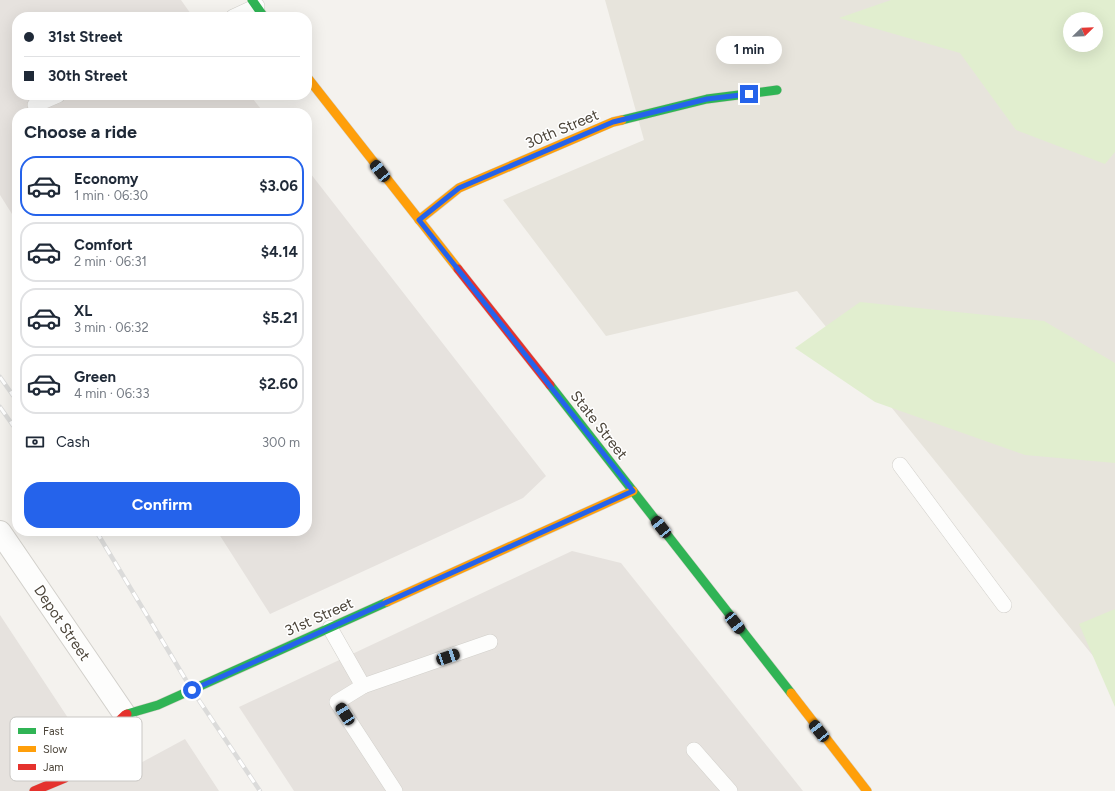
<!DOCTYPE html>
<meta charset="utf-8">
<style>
:root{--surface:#fff;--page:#f6f6f7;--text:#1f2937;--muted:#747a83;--line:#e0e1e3;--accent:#2563eb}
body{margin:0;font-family:Figtree,sans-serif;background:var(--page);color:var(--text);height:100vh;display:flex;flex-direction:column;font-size:15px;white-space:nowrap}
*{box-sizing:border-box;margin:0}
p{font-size:13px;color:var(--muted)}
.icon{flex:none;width:22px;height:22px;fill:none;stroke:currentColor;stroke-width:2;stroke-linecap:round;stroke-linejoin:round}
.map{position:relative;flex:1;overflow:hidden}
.panel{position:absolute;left:12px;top:108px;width:300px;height:428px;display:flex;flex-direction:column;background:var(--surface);border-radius:16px;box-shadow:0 4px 16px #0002}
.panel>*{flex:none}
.top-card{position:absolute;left:12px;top:12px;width:300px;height:88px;border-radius:16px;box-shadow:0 4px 16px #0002;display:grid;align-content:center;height:88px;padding:0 12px;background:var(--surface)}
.needle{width:26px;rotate:67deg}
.buttons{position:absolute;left:1063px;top:12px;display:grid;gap:8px}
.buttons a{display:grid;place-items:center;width:40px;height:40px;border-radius:50%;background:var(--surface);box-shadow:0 4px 16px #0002;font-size:20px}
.end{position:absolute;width:18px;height:18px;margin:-9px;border:5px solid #2563eb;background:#fff;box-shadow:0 0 0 2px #fff}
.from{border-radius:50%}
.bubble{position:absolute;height:28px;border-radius:14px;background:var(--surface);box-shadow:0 4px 16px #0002;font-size:13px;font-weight:700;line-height:28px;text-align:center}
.car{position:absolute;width:12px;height:24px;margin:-12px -6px;border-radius:5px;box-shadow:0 0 3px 1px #0007;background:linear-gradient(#222 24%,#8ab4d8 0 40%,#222 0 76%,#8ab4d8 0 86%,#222 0)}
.top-card b{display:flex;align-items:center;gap:14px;height:38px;font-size:15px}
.top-card b+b{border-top:1px solid var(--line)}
.top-card i{width:10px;height:10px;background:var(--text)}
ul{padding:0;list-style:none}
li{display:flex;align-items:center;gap:12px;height:60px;margin:0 8px 6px;padding:0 4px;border:2px solid var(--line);border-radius:16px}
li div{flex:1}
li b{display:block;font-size:15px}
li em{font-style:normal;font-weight:700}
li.on{border-color:var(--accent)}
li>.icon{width:36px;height:36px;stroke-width:1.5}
h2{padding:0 12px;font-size:18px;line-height:48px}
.pay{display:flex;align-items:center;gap:10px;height:44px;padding:0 12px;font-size:15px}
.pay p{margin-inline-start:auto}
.cta{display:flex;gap:8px;margin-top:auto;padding:8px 12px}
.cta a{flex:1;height:46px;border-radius:16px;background:var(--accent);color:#fff;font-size:16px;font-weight:700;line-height:46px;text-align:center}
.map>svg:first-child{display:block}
.residential{fill:#e7e4dc;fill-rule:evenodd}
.industrial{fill:#e6e2de}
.green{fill:#e1eecf;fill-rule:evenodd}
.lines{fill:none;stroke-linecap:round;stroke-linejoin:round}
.lane-casing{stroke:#d2d0cb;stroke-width:16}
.street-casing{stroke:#d2d0cb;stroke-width:24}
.fast-casing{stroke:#d3cfc5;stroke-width:10}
.slow-casing{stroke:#d3cfc5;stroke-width:10}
.jam-casing{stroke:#d3cfc5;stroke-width:10}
.lane{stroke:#fdfdfc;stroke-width:15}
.street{stroke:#fdfdfc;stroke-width:22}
.fast{stroke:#30b455;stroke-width:9}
.slow{stroke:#ff9f0a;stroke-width:9}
.jam{stroke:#e5322d;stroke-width:9}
.rail-casing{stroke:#dbdbda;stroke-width:4.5}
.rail{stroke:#fff;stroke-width:3;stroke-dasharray:9;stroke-linecap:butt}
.route{stroke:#2563eb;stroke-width:5}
.labels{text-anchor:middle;stroke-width:3;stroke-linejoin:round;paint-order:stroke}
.street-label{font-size:15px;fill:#4b4439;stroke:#fff}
.key{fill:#fff;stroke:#c9c7c4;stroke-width:1}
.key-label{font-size:11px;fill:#4b4439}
</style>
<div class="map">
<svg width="1115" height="791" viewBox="0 0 1115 791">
<rect width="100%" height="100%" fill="#f4f2ee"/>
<!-- residential -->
<path class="residential" d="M 605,0 L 1115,0 L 1115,683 L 797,291 L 606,336 L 503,200 L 644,140 ZM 1070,19 L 1096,19 L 1096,45 L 1070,45 Z"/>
<!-- industrial -->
<g class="industrial">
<polygon points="0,0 181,0 193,17 17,17 17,95 250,95 264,113 17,113 17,222 0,195"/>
<polygon points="307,169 546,476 523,498 270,614 217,531 307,531"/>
<polygon points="572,551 621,563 803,791 294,791 239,707"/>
<polygon points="0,615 109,780 185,739 219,791 0,791"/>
</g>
<!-- green -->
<g class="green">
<path d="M 891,0 L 1115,0 L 1115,152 L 1105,164 L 1016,130 L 960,53 L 839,18 ZM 1070,19 L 1096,19 L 1096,45 L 1070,45 Z"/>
<polygon points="860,302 1044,321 1115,363 1115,463 1025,455 875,402 795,348"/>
<polygon points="1115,609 1115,707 1079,624"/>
</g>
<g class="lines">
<!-- lane casing -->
<g class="lane-casing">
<g id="lane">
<polyline points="233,17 257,6"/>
<polyline points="40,113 35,105 58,95"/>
<polyline points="900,465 1004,605"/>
<polyline points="330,628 363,686 337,702 395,791"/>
<polyline points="363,686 490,642"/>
<polyline points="694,750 730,791"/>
</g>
</g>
<!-- street casing -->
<g class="street-casing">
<polyline id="street" points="0,532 125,715"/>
</g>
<!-- fast casing -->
<g class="fast-casing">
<g id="fast">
<polyline points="252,0 264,17"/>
<polyline points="622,120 707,99 777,90"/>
<polyline points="550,385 791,693"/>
<polyline points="127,714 158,705 387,602"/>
</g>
</g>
<!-- slow casing -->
<g class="slow-casing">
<g id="slow">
<polyline points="307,77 458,269"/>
<polyline points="419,220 459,188 613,122 622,120"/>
<polyline points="387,602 633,491"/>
<polyline points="791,693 867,791"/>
</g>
</g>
<!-- jam casing -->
<g class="jam-casing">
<g id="jam">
<polyline points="458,269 550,385"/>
<polyline points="34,791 65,778 101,738 125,715 127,714"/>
</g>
</g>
<!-- lane -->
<use href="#lane" class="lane"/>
<!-- street -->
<use href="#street" class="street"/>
<!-- fast -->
<use href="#fast" class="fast"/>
<!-- slow -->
<use href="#slow" class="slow"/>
<!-- jam -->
<use href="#jam" class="jam"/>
<!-- rail casing -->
<g class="rail-casing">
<g id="rail">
<polyline points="0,377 17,401"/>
<polyline points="0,407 17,431"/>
<polyline points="96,531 192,690 260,791"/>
</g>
</g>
<!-- rail -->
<use href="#rail" class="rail"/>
</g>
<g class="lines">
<!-- route -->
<polyline class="route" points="192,690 633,491 419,220 459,188 613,122 707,99 749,94"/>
</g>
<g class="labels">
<!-- street labels -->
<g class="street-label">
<text transform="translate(562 129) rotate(-23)" y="5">30th Street</text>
<text transform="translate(599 425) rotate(52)" y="5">State Street</text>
<text transform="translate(319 617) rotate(-24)" y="5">31st Street</text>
<text transform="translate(62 623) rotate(56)" y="5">Depot Street</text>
</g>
</g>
<!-- legend -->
<rect x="10" y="717" width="132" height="64" rx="6" class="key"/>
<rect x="18" y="728" width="18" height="6" fill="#30b455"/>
<rect x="18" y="746" width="18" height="6" fill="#ff9f0a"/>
<rect x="18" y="764" width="18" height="6" fill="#e5322d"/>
<g class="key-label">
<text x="43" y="735">Fast</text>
<text x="43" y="753">Slow</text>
<text x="43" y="771">Jam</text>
</g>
</svg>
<div class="buttons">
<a><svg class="needle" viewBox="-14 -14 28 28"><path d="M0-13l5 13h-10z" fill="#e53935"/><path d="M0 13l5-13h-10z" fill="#747a83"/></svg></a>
</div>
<i class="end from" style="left:192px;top:690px"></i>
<i class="end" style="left:749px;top:94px"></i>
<div class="bubble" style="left:716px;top:36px;width:66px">1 min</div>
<i class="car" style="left:380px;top:171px;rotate:322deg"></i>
<i class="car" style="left:661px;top:527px;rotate:322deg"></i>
<i class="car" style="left:735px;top:623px;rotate:142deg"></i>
<i class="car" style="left:448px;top:657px;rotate:71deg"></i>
<i class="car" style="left:345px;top:714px;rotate:327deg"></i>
<i class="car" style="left:819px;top:731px;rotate:322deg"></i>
<div class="top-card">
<b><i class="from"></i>31st Street</b>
<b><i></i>30th Street</b>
</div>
<section class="panel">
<h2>Choose a ride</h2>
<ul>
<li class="on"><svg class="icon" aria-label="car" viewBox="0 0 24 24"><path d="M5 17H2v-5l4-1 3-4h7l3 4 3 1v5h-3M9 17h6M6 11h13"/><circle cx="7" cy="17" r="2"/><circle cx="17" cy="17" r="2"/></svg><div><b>Economy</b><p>1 min · 06:30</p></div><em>$3.06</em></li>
<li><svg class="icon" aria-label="car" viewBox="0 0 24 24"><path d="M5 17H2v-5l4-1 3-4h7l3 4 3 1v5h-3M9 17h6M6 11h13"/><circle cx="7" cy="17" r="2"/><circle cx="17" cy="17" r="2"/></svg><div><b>Comfort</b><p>2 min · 06:31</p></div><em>$4.14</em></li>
<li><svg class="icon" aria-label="car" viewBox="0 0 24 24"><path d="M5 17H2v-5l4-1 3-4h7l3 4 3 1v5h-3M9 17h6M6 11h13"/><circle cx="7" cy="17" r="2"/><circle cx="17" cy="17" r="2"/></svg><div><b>XL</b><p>3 min · 06:32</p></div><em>$5.21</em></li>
<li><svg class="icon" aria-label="car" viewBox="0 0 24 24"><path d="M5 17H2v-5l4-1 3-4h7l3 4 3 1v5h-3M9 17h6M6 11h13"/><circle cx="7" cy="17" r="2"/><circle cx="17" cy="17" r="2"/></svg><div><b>Green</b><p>4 min · 06:33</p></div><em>$2.60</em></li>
</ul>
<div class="pay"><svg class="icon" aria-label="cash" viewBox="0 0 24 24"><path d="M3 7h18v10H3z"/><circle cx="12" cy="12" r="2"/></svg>Cash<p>300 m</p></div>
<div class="cta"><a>Confirm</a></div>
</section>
</div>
